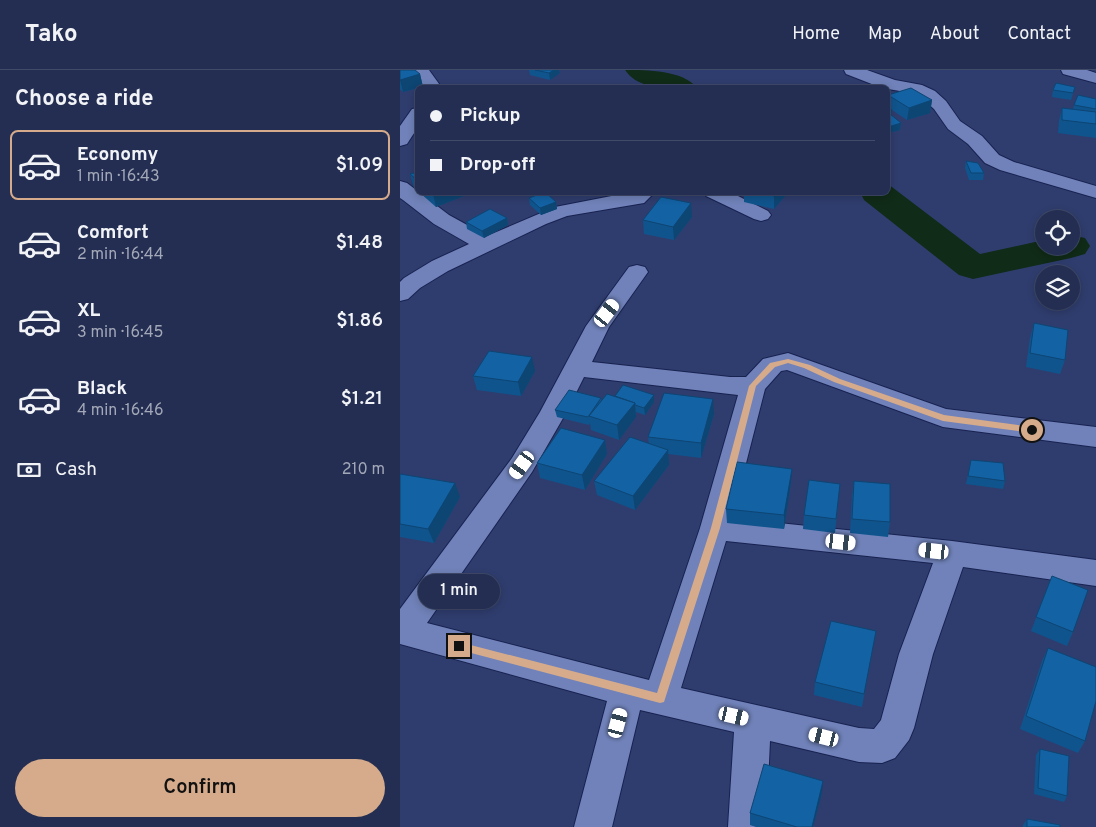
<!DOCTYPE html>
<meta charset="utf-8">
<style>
:root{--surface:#232e52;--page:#2b3659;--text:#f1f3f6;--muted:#a3a8b8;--line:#404a69;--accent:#d6ab8b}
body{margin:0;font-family:Overpass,sans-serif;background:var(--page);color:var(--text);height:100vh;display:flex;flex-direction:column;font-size:19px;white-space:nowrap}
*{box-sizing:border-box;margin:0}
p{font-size:16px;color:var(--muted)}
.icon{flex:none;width:28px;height:28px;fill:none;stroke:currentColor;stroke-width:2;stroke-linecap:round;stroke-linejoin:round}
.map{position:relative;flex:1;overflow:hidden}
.drawer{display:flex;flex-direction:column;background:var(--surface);width:400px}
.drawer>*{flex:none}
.guide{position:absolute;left:15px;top:15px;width:475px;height:110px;border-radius:8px;box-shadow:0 2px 8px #0003,0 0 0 1px var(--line);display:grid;align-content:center;height:110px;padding:0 15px;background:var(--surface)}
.fabs{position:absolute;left:635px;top:140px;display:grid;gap:10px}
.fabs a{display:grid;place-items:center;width:45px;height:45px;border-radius:50%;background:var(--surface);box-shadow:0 2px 8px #0003,0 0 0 1px var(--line);font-size:25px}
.end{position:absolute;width:22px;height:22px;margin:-11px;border:6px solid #d6ab8b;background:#111;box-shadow:0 0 0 2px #111}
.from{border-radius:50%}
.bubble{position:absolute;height:35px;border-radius:18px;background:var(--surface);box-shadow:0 2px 8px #0003,0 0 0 1px var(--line);font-size:16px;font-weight:600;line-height:35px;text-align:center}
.car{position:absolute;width:15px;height:30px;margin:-15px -8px;border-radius:6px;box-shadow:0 0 4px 1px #0007;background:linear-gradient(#fff 24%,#345 0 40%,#fff 0 76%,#345 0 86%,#fff 0)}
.guide b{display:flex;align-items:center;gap:18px;height:48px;font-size:19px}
.guide b+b{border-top:1px solid var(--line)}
.guide i{width:12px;height:12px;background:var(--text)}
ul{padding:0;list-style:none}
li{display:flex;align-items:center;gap:15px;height:70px;margin:0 10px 8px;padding:0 5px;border:2px solid transparent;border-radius:8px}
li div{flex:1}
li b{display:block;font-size:19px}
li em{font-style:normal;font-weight:600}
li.selected{border-color:var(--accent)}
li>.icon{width:45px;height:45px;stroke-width:1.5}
h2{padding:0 15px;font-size:22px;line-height:60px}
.pay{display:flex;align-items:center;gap:12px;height:55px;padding:0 15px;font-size:19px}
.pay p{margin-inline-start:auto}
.cta{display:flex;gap:10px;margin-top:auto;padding:10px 15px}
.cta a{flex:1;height:58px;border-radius:30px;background:var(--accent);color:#111;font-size:20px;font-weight:600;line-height:58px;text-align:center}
header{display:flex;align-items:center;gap:30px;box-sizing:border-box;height:70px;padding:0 25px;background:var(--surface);border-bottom:1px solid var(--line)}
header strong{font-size:24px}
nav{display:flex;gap:28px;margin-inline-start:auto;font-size:18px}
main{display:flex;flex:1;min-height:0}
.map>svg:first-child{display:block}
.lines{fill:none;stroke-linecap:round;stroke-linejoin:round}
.river{fill:#102b17;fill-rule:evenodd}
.street-casing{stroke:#182251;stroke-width:2}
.street{fill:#7082b9;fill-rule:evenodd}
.wall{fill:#10548d}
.shaded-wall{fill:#0d4573}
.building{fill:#1362a4;stroke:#0d4573}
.route{fill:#d6ab8b}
</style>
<header>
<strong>Tako</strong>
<nav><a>Home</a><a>Map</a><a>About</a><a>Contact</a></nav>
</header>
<main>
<section class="drawer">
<h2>Choose a ride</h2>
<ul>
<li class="selected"><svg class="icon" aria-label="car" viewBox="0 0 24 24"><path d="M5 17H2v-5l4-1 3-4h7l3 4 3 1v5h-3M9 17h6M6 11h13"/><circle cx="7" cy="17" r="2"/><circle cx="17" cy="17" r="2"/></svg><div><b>Economy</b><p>1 min · 16:43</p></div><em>$1.09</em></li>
<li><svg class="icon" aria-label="car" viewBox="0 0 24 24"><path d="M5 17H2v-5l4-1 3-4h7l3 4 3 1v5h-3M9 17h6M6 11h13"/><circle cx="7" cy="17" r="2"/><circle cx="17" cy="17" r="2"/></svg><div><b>Comfort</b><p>2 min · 16:44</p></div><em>$1.48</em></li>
<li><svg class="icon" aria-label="car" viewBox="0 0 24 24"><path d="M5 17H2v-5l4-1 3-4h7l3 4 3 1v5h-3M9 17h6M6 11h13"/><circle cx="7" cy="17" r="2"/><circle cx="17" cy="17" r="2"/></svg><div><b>XL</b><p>3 min · 16:45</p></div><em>$1.86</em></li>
<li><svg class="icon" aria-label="car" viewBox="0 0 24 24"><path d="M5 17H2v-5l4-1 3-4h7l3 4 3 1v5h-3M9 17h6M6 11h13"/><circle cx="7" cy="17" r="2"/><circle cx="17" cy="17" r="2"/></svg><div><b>Black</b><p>4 min · 16:46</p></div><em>$1.21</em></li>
</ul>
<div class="pay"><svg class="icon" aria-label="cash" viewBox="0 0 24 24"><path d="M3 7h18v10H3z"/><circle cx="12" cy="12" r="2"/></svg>Cash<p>210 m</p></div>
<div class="cta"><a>Confirm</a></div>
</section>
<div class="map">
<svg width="696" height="757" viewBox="0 0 696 757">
<rect width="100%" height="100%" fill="#2f3d6e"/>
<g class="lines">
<!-- river -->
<g class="river">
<path d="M 225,0 C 247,0 283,0 297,18 C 274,18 240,22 225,0 Z"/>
<polygon points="488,114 580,184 644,170 644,176 671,176 671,165 685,168 690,176 685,184 671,188 573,209 559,205 464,130 460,122 488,122"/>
</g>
<!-- street casing -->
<g class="street-casing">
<g id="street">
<polygon points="12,0 29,0 42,18 25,18"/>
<polygon points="444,0 467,0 495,10 522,15 535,21 546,31 560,51 582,66 599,85 614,92 696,116 696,128 600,100 585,93 568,74 548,59 534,39 523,29 512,23 482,18 446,4"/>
<polygon points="661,0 687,0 696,3 696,13 663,4"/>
<polygon points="18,38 18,57 7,74 0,76 0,56 12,39"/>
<polygon points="0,111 7,113 49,145 87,166 155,137 232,122 255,122 244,133 167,146 146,154 48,201 20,218 8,229 0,231 0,212 4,208 32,191 69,174 34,154 3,130 0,128"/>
<polygon points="303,122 330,122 368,141 371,145 368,149 361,151 354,149 306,126"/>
<path d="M 237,195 L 245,197 L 248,202 L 209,257 L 192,292 L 330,307 L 346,307 L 363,289 L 388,283 L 546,339 L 696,357 L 696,377 L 543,357 L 387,300 L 381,301 L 365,319 L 332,448 L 552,471 L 696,490 L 696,516 L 563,497 L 533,584 L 514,658 L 509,670 L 495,688 L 482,693 L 459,692 L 370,671 L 366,757 L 328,757 L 334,662 L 240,640 L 212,757 L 174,757 L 207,631 L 0,574 L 0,539 L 112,388 L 140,342 L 186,256 L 229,197 ZM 184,307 L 338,325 L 300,458 L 249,610 L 27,553 L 132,402 L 166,343 ZM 326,471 L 533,493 L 499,584 L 481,650 L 474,659 L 459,658 L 281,618 Z"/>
</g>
</g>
<!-- street -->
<use href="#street" class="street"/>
</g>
<!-- wall -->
<g class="wall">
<polygon points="0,0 20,4 23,17 3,22 0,19"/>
<polygon points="129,0 159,0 160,3 150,10 130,5"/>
<polygon points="675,17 671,30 652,27 653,20"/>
<polygon points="488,25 532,30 530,43 507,50 492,40 491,45 501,53 500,60 488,63"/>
<polygon points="696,29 696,68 658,63 659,51 662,38 673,39 674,35"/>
<polygon points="566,91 584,103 583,110 569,110 565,98"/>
<polygon points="18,102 18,121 14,118 10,104"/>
<polygon points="19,122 74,122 36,137"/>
<polygon points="344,122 386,122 386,125 374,139 344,132"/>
<polygon points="129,128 156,132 157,139 141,145 130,135"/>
<polygon points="292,147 274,170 244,164 243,150"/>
<polygon points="107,148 108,155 84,168 67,159 66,152"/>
<polygon points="634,253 665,290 660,304 626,297 630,268"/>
<polygon points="135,301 121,326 77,320 73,306"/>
<polygon points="215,326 254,332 245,345 236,342 236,347 219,370 191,360 190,353 189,355 157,347 155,340 201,328 201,331"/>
<polygon points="314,344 301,388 268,384 269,395 235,440 197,425 194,411 249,374 248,367"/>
<polygon points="205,370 207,384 185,420 140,408 137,393"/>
<polygon points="571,390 605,411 603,419 566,414"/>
<polygon points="0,404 60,427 34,473 0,467"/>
<polygon points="454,411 490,452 488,467 450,463 452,425"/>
<polygon points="391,413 384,459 327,453 326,439"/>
<polygon points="440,414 435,463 403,459 404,445"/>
<polygon points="652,506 673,562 667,576 631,561"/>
<polygon points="476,561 462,637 414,625 415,612"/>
<polygon points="648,578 685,671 678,683 620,659 642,591"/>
<polygon points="640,679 667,726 664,732 634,724 636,685"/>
<polygon points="422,723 413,757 356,757 350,755 350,743"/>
<polygon points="627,749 660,757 623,757 623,755"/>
</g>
<!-- shaded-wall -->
<g class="shaded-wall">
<polygon points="154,0 159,0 160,3 150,10 149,3"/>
<polygon points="20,4 23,17 18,18 3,22 0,10"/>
<polygon points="532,30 530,43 507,50 509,38"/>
<polygon points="492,40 491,46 488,48 488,41"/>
<polygon points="501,53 500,60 488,63 488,57"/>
<polygon points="36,122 74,122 36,137 33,124"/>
<polygon points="151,122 167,122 167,123 152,126"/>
<polygon points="377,122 386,122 386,125 374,139 374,126"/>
<polygon points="156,132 157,139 141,145 140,138"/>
<polygon points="291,133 292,147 274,170 273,157"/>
<polygon points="107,148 108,155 84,168 82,161"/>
<polygon points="132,287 135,301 121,326 118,312"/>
<polygon points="254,325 254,332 245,345 244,338"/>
<polygon points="313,329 314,344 301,388 301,373"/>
<polygon points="235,333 236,347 219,370 217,355"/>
<polygon points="205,370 207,384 185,420 182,405"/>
<polygon points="268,380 269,395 235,440 233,426"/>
<polygon points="392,399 391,413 384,459 384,445"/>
<polygon points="55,413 60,427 34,473 28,459"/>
<polygon points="423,711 422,723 413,757 412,757"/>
</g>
<!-- building -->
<g class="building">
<polygon points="0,0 15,0 20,4 0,10"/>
<polygon points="135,0 154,0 149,3"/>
<polygon points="656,13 675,17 673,23 653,20"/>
<polygon points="511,18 532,30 509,38 488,25"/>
<polygon points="678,25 696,29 696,39 674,35"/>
<polygon points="488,37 492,40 488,41"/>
<polygon points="662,38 696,42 696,54 662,50"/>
<polygon points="488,44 490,44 501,53 488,57"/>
<polygon points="566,91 578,93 584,103 571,103"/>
<polygon points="18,102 18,111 10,104"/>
<polygon points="145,122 156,132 140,138 129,128"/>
<polygon points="361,122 377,122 374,126"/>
<polygon points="261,127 291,133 273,157 243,150"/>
<polygon points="90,139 107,148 82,161 66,152"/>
<polygon points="634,253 668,260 665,290 630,283"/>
<polygon points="89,281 132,287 118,312 73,306"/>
<polygon points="223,315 254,325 244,338 235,335 235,333 215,326"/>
<polygon points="169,320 201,328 188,347 155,340"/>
<polygon points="264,323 313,329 301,373 248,367"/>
<polygon points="207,324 235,333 217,355 189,346"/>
<polygon points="161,358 205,370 182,405 137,393"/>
<polygon points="230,367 268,380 233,426 194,411"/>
<polygon points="571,390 603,393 605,411 568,406"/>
<polygon points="337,392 392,399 384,445 326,439"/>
<polygon points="0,404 55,413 28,459 0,454"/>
<polygon points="409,410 440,414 436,449 404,445"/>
<polygon points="454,411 490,414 490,452 452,449"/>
<polygon points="652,506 688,520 673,562 636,547"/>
<polygon points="431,551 476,561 464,624 415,612"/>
<polygon points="648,578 696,597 696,631 685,671 626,646"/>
<polygon points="640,679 669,686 667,726 638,718"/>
<polygon points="364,694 423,711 412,757 397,757 350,743"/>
<polygon points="627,749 660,755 660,757 627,757"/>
</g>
<!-- route -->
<polygon class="route" points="388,289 410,295 440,309 544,345 632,357 636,360 632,363 543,351 434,312 404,298 388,293 375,297 356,316 320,458 264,632 260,633 56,579 56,573 59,572 257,623 311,458 349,316 370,293"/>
</svg>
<div class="fabs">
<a><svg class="icon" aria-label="locate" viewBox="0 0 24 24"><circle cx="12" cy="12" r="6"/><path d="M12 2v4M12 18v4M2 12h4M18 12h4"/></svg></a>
<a><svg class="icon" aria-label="layers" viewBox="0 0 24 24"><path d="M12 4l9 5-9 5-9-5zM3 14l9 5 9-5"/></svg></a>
</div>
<i class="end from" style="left:632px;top:360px"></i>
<i class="end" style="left:59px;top:576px"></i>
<div class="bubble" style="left:18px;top:504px;width:82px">1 min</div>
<i class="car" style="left:207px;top:243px;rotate:37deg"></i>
<i class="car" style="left:122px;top:395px;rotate:216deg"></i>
<i class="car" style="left:441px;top:472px;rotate:96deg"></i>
<i class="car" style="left:534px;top:481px;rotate:276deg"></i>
<i class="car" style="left:334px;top:646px;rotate:103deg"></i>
<i class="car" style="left:218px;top:653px;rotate:15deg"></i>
<i class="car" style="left:424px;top:667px;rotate:284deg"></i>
<div class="guide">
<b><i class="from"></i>Pickup</b>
<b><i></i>Drop-off</b>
</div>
</div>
</main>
